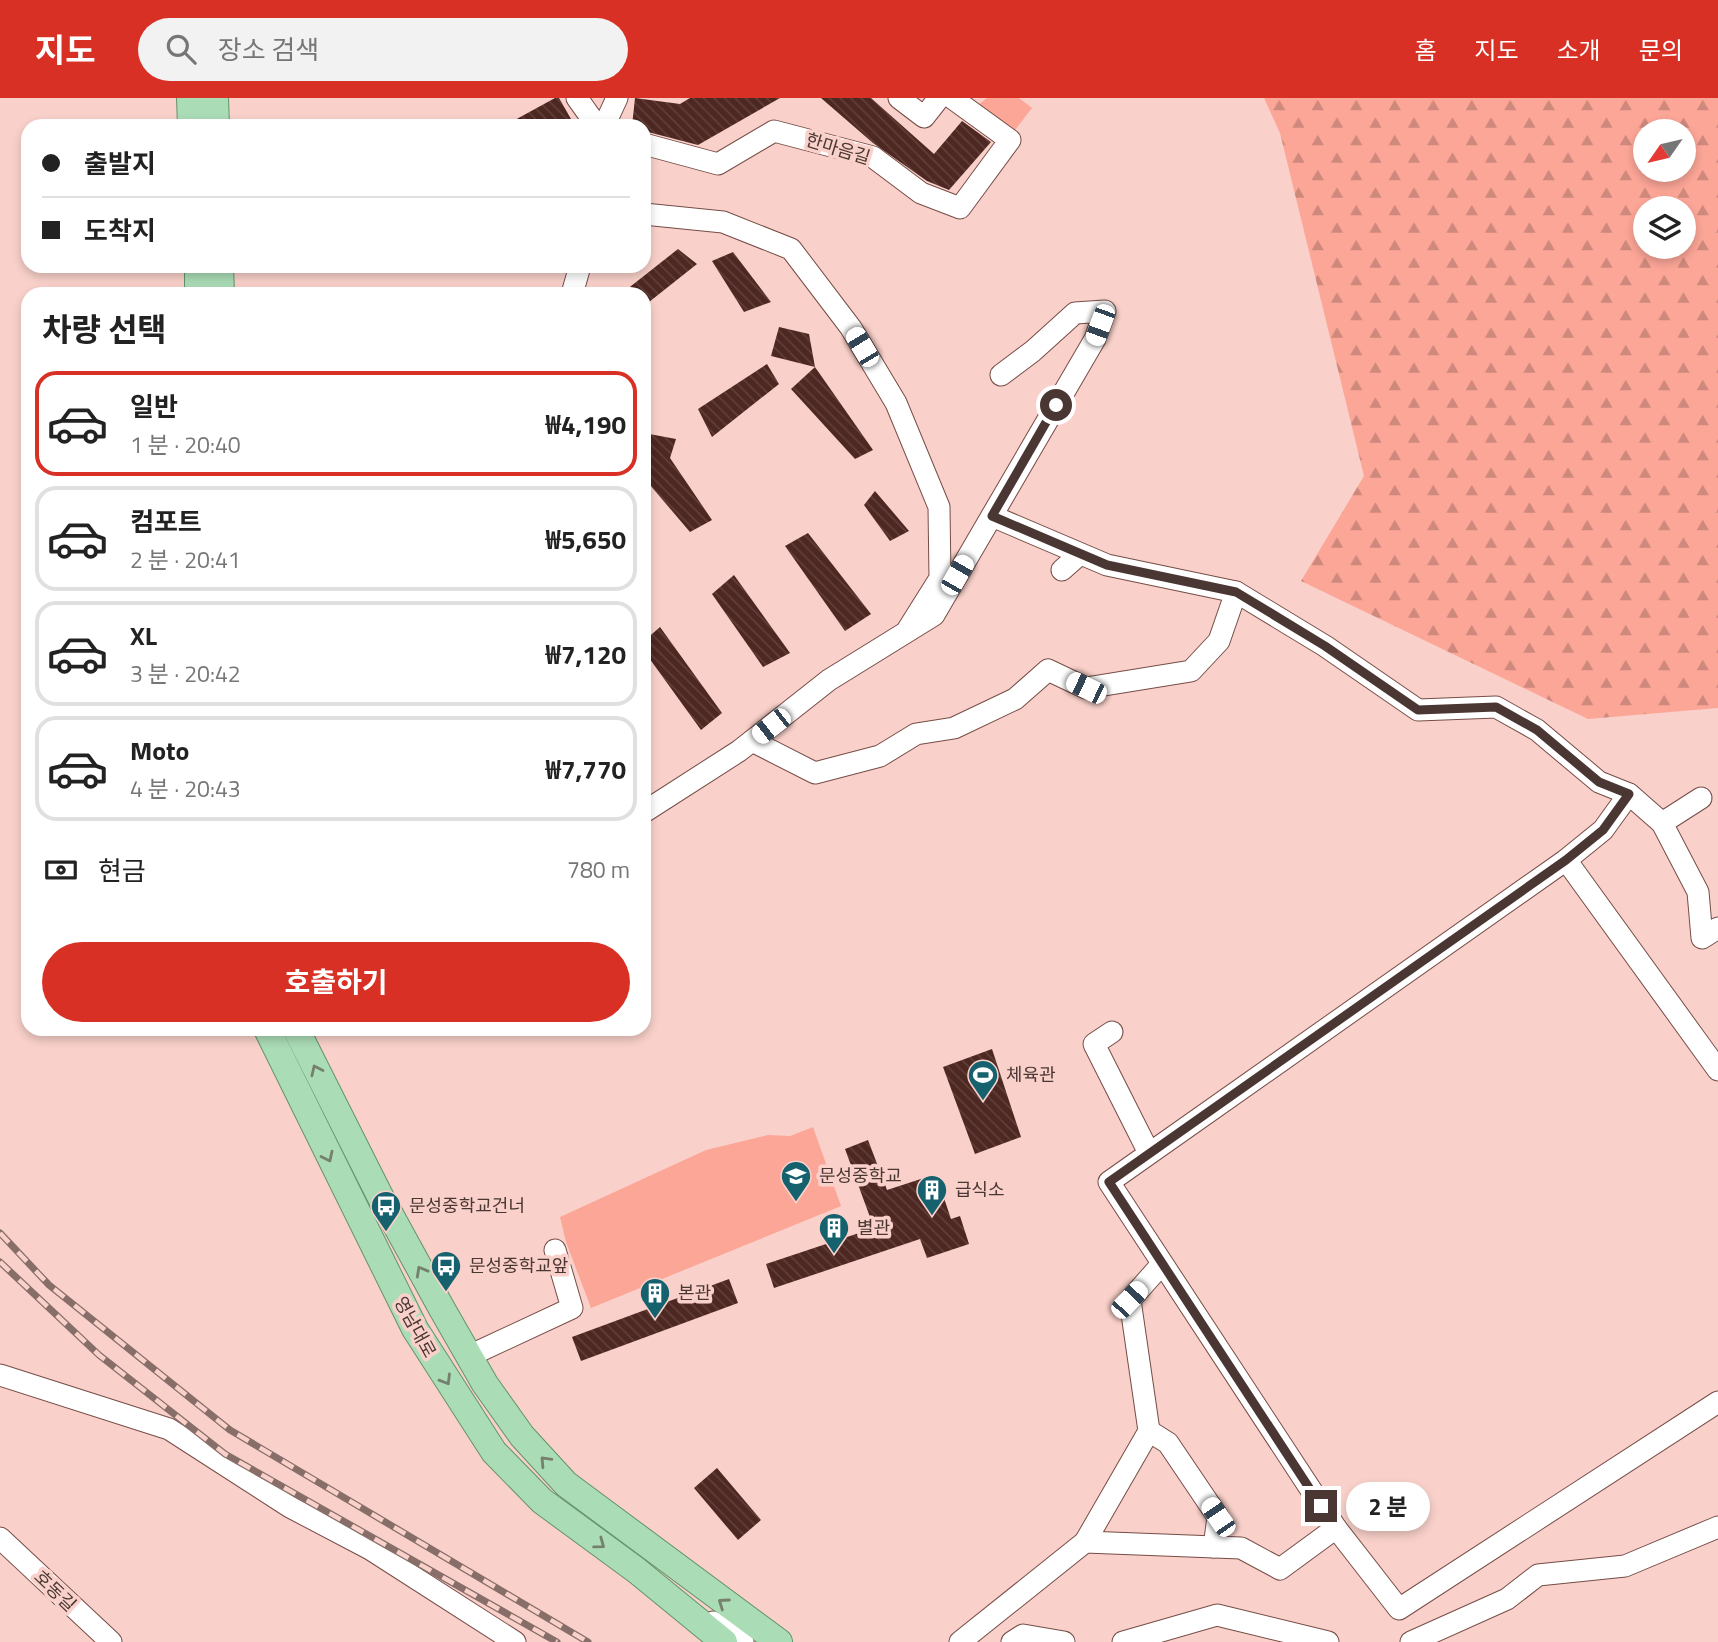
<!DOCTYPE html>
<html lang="ko">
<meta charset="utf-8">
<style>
:root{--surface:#fff;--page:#f2f2f2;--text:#222;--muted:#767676;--line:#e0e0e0;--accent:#d93025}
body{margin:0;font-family:"Titillium Web","Noto Sans KR",sans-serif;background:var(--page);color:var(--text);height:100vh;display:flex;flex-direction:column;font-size:26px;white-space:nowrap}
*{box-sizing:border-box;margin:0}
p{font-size:23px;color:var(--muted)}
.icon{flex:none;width:38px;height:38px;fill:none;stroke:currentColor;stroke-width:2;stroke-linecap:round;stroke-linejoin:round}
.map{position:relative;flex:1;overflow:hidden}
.drawer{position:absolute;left:21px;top:189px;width:630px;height:749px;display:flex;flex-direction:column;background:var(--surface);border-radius:21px;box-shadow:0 4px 10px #0003}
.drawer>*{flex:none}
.top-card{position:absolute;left:21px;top:21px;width:630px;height:154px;border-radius:21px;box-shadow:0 4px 10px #0003;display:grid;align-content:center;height:154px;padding:0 21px;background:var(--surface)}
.needle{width:46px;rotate:236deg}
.controls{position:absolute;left:1633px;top:21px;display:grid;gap:14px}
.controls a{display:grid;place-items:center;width:63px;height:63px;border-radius:50%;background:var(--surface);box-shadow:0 4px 10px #0003;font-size:35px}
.end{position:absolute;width:32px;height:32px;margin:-16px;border:9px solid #4a3733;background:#fff;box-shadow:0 0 0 4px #fff}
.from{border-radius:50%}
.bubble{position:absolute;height:49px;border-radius:24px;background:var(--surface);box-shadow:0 4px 10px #0003;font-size:23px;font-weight:700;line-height:49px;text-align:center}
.car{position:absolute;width:21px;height:42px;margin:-21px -10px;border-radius:9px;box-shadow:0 0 5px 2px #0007;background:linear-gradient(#fff 24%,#345 0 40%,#fff 0 76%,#345 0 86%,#fff 0)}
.top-card b{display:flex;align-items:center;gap:24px;height:66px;font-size:26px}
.top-card b+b{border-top:2px solid var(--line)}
.top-card i{width:18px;height:18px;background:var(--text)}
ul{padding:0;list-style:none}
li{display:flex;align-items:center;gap:21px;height:105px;margin:0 14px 10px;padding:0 7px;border:4px solid var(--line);border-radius:21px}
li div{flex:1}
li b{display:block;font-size:26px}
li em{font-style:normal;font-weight:700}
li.current{border-color:var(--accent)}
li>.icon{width:63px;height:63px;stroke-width:1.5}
h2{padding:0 21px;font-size:32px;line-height:84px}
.pay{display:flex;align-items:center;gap:18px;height:77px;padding:0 21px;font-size:26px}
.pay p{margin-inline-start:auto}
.button{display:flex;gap:14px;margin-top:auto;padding:14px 21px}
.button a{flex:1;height:80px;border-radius:42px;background:var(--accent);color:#fff;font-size:28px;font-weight:700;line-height:80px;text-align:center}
header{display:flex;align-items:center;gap:42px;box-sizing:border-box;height:98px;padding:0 35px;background:var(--accent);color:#fff}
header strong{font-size:33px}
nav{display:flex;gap:38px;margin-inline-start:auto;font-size:24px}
.search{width:490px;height:63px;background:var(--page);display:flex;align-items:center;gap:18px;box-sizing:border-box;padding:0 24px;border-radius:38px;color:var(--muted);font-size:26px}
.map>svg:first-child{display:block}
.forest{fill:url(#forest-firs);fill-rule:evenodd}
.park{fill:#fca697}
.building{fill:url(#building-back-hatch)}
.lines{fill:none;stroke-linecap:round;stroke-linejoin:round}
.minor-casing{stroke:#764d46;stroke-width:23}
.major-casing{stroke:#649368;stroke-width:28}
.minor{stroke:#fff;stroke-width:21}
.major{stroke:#aadcb6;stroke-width:26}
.rail-casing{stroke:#886e69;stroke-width:7}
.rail{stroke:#f9d1ca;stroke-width:4.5;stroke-dasharray:13;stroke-linecap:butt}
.oneway{stroke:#75816e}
.route{stroke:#4a3733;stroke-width:9}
.labels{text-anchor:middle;stroke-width:7;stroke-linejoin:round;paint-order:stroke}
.street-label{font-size:18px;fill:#4a3733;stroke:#f9d1ca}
.poi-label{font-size:18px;fill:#4a3733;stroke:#f9d1ca;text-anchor:start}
</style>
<header>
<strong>지도</strong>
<div class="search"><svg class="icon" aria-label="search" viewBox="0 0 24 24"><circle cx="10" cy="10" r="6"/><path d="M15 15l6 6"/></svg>장소 검색</div>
<nav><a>홈</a><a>지도</a><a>소개</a><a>문의</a></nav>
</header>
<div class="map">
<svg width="1718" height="1544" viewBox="0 0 1718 1544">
<defs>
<pattern id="forest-firs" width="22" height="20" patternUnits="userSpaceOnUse" patternTransform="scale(1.75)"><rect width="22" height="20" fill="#fca697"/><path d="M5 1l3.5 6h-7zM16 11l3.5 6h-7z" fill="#ce887c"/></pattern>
<pattern id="building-back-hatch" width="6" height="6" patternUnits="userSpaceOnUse" patternTransform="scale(1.75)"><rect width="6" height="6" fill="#4d2721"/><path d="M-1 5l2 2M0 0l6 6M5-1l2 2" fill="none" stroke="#603e39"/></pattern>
</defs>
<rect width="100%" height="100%" fill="#f9d1ca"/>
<!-- forest -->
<path class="forest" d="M 1264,0 L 1718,0 L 1718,610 L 1588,621 L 1301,483 L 1364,378 L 1280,35 ZM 1645,33 L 1684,33 L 1684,72 L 1645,72 ZM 1645,110 L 1684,110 L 1684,149 L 1645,149 Z"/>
<!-- park -->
<g class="park">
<polygon points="987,0 1019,0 1032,10 1009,40 974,10"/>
<polygon points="813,1029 841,1108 591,1210 566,1144 560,1119 706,1052 768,1037 790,1038"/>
</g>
<!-- building -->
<g class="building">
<polygon points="555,0 559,0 575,28 504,28"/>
<polygon points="635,0 680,6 690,0 780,0 698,47 644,33 644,28 632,28"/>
<polygon points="821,0 871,0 934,56 962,23 991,44 949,92 927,83 873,45"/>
<polygon points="678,151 697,166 644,208 644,196 621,196"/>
<polygon points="733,154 771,204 744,214 712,163"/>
<polygon points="779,229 809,236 815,269 771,258"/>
<polygon points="767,266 779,286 712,339 698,311"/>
<polygon points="815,269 873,352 855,361 791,291"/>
<polygon points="644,335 676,341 670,360 712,422 690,434 644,380"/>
<polygon points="875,393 909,433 890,443 864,407"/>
<polygon points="808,435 871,516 845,533 785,448"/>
<polygon points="734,477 790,555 763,569 712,496"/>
<polygon points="660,529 722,615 701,632 644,553 644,543"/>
<polygon points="992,951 1021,1039 975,1056 943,969"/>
<polygon points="868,1042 887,1092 930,1078 932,1085 938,1082 951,1121 960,1118 969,1146 927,1160 920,1141 774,1190 766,1166 874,1130 845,1051"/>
<polygon points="729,1181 738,1205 581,1263 572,1239"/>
<polygon points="717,1370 761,1422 738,1442 694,1390"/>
</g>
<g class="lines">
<!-- minor casing -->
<g class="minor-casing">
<g id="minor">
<polyline points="577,0 597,28"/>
<polyline points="899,0 924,19 939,0"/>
<polyline points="604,28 617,0"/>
<polyline points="644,46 718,66 774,33 873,59 921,95 960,110 1010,42 952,0"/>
<polyline points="644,116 723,124 791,151 851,230 896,305 939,409 940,480 908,531"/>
<polyline points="572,196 580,168"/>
<polyline points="992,418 1107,467 1236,494 1325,548 1418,612 1496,609 1537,632 1599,684 1629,696 1662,725 1698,794 1702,840 1718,830"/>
<polyline points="1062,472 1080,456"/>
<polyline points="752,643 815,675 880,658 916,636 954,630 1015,601 1048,572 1086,590 1191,573 1219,543 1236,494"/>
<polyline points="1629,696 1603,732 1566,762 1109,1084 1336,1430 1399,1511 1718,1304"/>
<polyline points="644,714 739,653 829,582 934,517 1095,241 1105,213 1075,215 1033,253 1001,277"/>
<polyline points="1662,725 1701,700"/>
<polyline points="1566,762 1718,972"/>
<polyline points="1112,934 1094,946 1148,1053"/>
<polyline points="469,1258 572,1210 555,1152"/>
<polyline points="0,1277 169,1331 290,1409 370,1451 515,1544"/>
<polyline points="1149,1333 1168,1345 1218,1419 1214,1449"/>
<polyline points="0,1440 111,1544"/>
<polyline points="1085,1444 1241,1450 1280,1471 1336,1430"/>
<polyline points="713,1524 743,1544"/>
<polyline points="960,1544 1085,1444 1149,1333 1130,1202 1161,1167"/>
<polyline points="1012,1544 1023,1537 1064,1544"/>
<polyline points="1123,1544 1217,1517 1328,1544"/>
<polyline points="1411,1544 1507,1501 1538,1477 1625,1468 1718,1429"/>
</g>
</g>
<!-- major casing -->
<g class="major-casing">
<g id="major">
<polyline points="190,0 191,28"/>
<polyline points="215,0 216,28"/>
<polyline points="198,168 198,196"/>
<polyline points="220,168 221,196"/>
<polyline points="267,931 415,1231 494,1354 542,1403 636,1472 724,1544"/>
<polyline points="296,931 380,1098 442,1211 485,1286 522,1338 566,1386 779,1544"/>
</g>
</g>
<!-- minor -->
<use href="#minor" class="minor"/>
<!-- major -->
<use href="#major" class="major"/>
<!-- rail casing -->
<g class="rail-casing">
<g id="rail">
<polyline points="0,1135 49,1187 230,1332 588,1544"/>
<polyline points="0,1164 99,1257 225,1356 557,1544"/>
</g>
</g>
<!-- rail -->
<use href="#rail" class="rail"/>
</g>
<!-- one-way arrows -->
<defs><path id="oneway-chevron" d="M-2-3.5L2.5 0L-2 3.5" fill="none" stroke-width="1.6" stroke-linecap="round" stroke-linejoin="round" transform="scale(1.75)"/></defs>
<g class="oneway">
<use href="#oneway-chevron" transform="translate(316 972) rotate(-115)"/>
<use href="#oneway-chevron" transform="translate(328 1059) rotate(64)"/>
<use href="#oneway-chevron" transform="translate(421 1173) rotate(-119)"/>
<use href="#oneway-chevron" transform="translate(446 1282) rotate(59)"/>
<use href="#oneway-chevron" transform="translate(545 1363) rotate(-133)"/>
<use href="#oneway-chevron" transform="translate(600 1446) rotate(36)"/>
<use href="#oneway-chevron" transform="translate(723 1505) rotate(-145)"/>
</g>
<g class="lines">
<!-- route -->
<polyline class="route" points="1056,307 992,418 1107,467 1236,494 1325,548 1418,612 1496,609 1537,632 1599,684 1629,696 1603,732 1566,762 1109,1084 1321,1408"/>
</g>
<!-- icons -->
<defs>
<g id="stadium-pin" transform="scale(1.575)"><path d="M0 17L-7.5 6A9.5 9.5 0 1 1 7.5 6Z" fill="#15616d" stroke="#f9d1ca"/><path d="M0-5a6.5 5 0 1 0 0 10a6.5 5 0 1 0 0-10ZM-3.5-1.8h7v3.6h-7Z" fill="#fff"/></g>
<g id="school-pin" transform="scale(1.575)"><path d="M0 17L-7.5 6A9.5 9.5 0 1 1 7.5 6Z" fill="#15616d" stroke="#f9d1ca"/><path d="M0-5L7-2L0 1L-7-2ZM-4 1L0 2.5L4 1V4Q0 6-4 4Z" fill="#fff"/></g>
<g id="building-pin" transform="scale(1.575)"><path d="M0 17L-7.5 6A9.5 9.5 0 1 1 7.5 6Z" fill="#15616d" stroke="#f9d1ca"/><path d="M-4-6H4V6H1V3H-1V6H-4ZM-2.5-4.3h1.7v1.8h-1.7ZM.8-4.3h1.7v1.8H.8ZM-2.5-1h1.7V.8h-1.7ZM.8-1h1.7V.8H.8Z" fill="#fff"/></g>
<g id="bus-pin" transform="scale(1.575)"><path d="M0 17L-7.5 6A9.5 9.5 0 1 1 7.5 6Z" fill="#15616d" stroke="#f9d1ca"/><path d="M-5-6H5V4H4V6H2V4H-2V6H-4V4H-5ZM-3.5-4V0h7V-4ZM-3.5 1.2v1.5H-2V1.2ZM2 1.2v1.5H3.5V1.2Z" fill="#fff"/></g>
</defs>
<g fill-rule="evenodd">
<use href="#stadium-pin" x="983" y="977"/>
<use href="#school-pin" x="796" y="1078"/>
<use href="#building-pin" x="932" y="1092"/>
<use href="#bus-pin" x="386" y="1108"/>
<use href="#building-pin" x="834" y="1130"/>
<use href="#bus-pin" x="446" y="1168"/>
<use href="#building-pin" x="655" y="1195"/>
</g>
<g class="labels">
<!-- street labels -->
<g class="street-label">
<text transform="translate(838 51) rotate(17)" y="6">한마음길</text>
<text transform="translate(415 1229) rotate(61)" y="6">영남대로</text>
<text transform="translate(55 1493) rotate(44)" y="6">호동길</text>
</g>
<!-- poi labels -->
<g class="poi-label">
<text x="1006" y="983">체육관</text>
<text x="819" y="1084">문성중학교</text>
<text x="955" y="1098">급식소</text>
<text x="409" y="1114">문성중학교건너</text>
<text x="857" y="1136">별관</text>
<text x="469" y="1174">문성중학교앞</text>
<text x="678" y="1201">본관</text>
</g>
</g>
</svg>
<div class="controls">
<a><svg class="needle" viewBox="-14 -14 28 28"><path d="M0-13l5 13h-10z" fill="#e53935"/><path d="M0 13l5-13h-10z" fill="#767676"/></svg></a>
<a><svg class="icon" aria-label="layers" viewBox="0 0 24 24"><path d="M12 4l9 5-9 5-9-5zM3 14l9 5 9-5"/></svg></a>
</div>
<i class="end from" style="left:1056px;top:307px"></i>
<i class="end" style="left:1321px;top:1408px"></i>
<div class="bubble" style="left:1346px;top:1384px;width:84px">2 분</div>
<i class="car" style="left:1100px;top:227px;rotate:200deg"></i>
<i class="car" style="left:862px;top:249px;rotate:329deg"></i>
<i class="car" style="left:957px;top:477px;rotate:30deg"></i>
<i class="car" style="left:1086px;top:590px;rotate:296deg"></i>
<i class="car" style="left:771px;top:628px;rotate:232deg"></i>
<i class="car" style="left:1129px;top:1202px;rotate:43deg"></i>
<i class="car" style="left:1218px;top:1419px;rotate:326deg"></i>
<div class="top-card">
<b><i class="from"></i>출발지</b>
<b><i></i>도착지</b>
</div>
<section class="drawer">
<h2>차량 선택</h2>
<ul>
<li class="current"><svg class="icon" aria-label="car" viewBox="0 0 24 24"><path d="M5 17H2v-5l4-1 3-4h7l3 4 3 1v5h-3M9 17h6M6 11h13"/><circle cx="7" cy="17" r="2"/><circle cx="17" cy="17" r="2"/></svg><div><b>일반</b><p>1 분 · 20:40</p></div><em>₩4,190</em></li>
<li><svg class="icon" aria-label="car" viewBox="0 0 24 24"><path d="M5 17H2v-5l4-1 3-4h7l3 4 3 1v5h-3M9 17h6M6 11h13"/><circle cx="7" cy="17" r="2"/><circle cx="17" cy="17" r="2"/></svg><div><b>컴포트</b><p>2 분 · 20:41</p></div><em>₩5,650</em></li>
<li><svg class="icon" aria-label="car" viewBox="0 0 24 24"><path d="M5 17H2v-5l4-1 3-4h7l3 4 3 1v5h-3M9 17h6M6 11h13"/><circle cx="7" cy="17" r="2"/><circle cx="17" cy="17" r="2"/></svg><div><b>XL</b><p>3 분 · 20:42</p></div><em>₩7,120</em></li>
<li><svg class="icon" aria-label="car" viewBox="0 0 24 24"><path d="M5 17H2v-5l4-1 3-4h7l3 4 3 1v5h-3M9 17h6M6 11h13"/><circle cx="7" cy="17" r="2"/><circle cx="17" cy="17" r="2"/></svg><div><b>Moto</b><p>4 분 · 20:43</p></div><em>₩7,770</em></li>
</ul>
<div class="pay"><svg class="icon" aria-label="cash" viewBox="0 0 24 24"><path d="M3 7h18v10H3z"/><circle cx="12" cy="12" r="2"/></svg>현금<p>780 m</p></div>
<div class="button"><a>호출하기</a></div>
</section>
</div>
